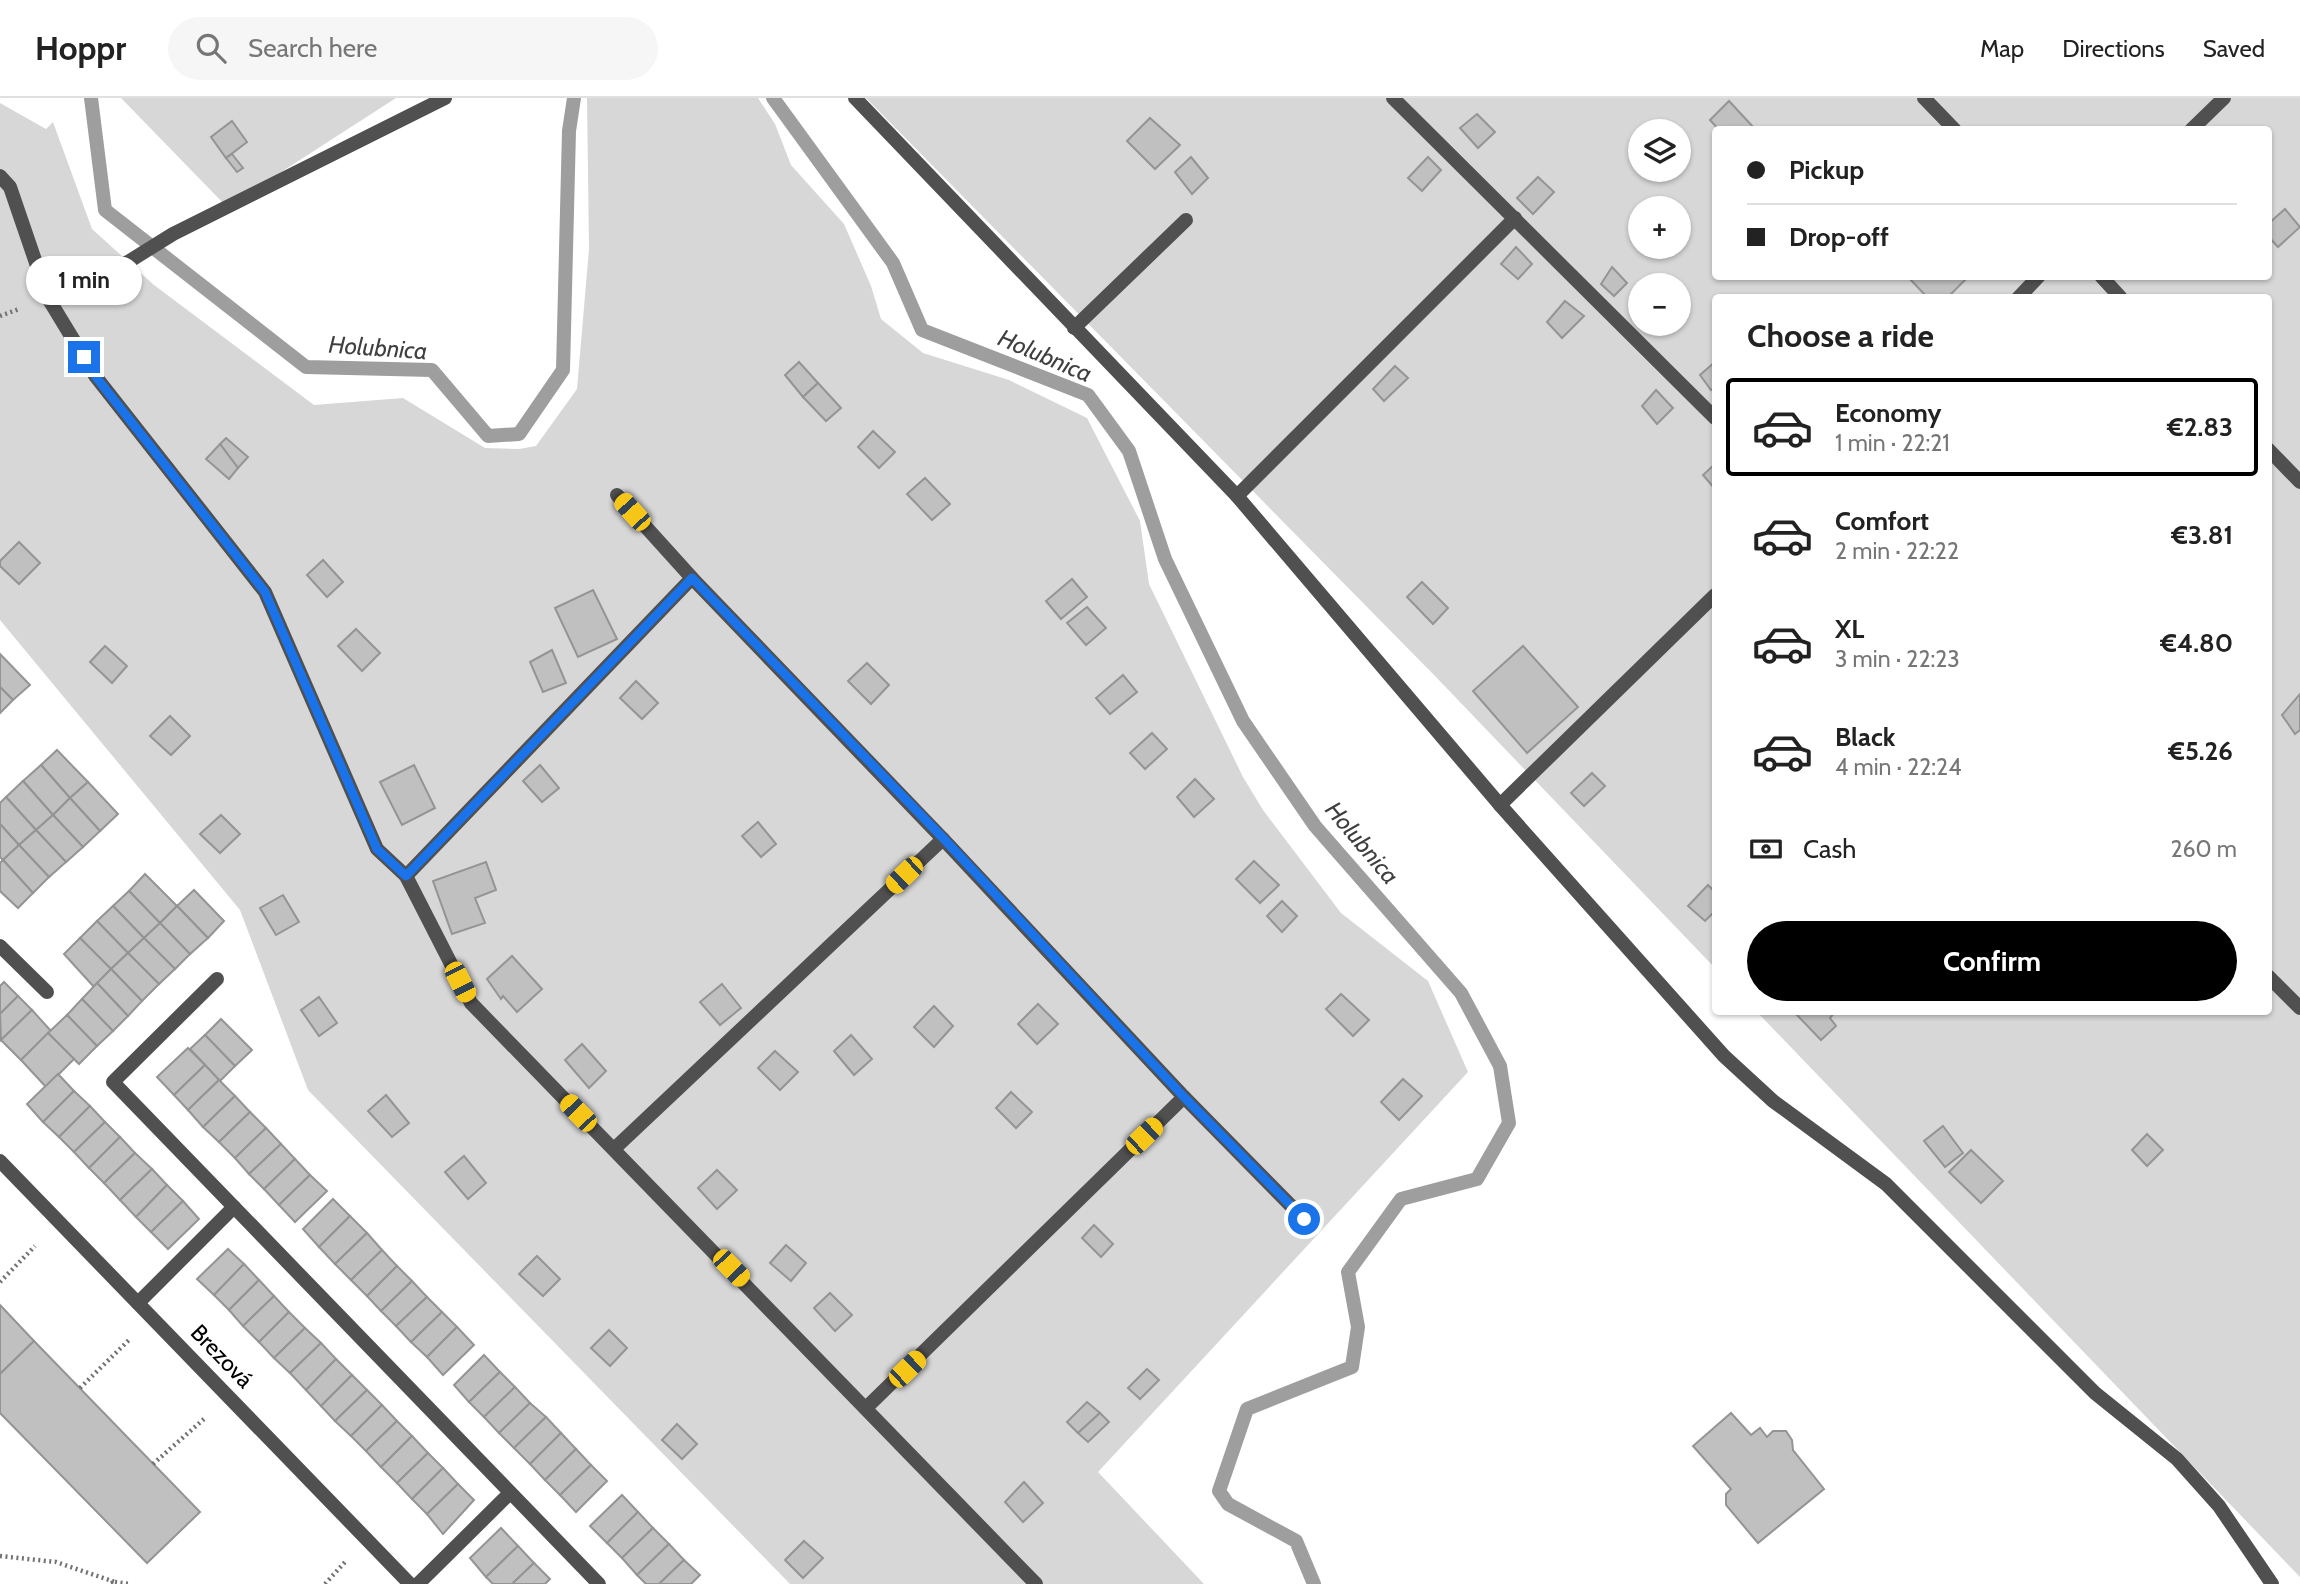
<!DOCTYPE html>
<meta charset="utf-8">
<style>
:root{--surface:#fff;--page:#f6f6f6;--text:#222;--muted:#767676;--line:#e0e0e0;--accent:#000}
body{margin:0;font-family:Cabin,sans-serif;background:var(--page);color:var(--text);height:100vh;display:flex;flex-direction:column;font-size:26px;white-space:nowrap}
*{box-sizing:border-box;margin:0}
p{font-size:23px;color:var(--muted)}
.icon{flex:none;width:38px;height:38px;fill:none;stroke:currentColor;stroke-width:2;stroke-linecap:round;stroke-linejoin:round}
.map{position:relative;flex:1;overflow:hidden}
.drawer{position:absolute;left:1712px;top:196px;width:560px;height:721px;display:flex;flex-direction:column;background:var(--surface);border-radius:7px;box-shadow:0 2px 5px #0004}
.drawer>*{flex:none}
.top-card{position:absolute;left:1712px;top:28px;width:560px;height:154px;border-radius:7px;box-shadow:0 2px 5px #0004;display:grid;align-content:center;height:154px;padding:0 35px;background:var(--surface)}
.controls{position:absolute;left:1628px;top:21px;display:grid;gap:14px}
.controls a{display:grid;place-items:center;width:63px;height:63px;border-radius:50%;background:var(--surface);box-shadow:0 2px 5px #0004;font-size:35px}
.end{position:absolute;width:32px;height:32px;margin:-16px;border:9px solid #1a73e8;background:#fff;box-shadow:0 0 0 4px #fff}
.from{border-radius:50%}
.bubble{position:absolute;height:49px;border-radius:24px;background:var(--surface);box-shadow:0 2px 5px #0004;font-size:23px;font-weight:700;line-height:49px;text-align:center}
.car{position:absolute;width:21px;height:42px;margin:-21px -10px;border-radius:9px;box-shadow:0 0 5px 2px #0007;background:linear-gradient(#f5c518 24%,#345 0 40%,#f5c518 0 76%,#345 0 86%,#f5c518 0)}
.top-card b{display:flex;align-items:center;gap:24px;height:66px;font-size:26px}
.top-card b+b{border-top:2px solid var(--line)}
.top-card i{width:18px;height:18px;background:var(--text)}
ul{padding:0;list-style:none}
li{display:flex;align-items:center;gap:21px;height:98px;margin:0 14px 10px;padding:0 21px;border:4px solid transparent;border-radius:7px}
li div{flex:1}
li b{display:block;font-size:26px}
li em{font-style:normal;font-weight:700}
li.selected{border-color:var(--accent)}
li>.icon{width:63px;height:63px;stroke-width:1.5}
h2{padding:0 35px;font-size:32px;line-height:84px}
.pay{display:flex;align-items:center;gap:18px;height:77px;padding:0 35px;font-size:26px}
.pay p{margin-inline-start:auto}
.action{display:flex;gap:14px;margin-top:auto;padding:14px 35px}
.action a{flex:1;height:80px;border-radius:42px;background:var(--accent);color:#fff;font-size:28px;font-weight:700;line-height:80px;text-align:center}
header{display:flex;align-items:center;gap:42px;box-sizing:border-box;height:98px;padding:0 35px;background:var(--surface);border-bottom:2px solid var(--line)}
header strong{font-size:33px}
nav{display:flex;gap:38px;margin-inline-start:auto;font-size:24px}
.search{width:490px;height:63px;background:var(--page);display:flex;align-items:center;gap:18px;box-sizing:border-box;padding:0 24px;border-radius:38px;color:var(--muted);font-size:26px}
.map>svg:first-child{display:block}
.green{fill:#d7d7d7;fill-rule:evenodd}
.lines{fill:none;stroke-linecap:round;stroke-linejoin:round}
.stream{stroke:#9e9e9e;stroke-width:14}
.building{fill:#c0c0c0;stroke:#949494;stroke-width:2}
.path{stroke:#727272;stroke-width:4.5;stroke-dasharray:2 3.5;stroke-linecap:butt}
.service{stroke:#505050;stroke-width:14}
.minor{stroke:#505050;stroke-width:14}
.route{stroke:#1a73e8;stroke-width:9}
.labels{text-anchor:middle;stroke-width:5;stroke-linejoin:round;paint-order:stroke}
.street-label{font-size:23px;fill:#000;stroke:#fff}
.water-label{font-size:24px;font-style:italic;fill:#3f3f3f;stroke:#fff}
</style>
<header>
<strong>Hoppr</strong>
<div class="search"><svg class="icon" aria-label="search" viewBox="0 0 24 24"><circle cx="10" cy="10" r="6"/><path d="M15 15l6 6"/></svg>Search here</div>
<nav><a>Map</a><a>Directions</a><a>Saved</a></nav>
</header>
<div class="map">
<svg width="2300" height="1486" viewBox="0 0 2300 1486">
<rect width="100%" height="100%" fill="#fff"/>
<!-- green -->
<g class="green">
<polygon points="121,0 396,0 227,109"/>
<polygon points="587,0 758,0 775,26 791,67 844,126 871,188 881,221 923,255 1009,282 1087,320 1140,423 1149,486 1243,679 1263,712 1341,815 1428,883 1468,974 1098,1374 1204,1486 790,1486 308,992 240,812 0,522 0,5 46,31 53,24 92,131 154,187 314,307 403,300 485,350 519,351 536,348 577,291 589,151"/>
<path d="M 866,0 L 2300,0 L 2300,1479 L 1757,914 L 2268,914 L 2268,200 L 1715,200 L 1715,870 L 1435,578 ZM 1715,32 L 2268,32 L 2268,178 L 1715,178 ZM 1640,33 L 1678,33 L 1678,72 L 1640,72 ZM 1640,110 L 1678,110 L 1678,149 L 1640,149 ZM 1640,187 L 1678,187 L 1678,226 L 1640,226 Z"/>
</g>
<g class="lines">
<!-- stream -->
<g class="stream">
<polyline points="91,0 105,112 306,269 432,272 488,338 519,336 563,272 569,33 574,0"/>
<polyline points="773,0 893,165 922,232 1088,297 1129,353 1165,461 1243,623 1315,728 1461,895 1500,968 1509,1025 1477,1081 1401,1101 1348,1174 1358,1229 1352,1269 1247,1311 1219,1393 1228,1406 1296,1443 1314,1486"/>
</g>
</g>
<!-- building -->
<g class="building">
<polygon points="1729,3 1756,32 1719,32 1710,22"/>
<polygon points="1477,16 1495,34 1478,50 1460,30"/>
<polygon points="1150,20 1180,47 1155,71 1127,43"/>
<polygon points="232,23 247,44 226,60 211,39"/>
<polygon points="232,56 243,70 237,74 226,60"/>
<polygon points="1191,59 1208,80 1192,96 1175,74"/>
<polygon points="1428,59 1441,72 1422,93 1408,80"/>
<polygon points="1538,79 1554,94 1533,116 1517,100"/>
<polygon points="2285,111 2300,129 2278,149 2268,138 2268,126"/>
<polygon points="1516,149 1532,166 1518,181 1501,166"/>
<polygon points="1612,169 1627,185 1614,198 1601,186"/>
<polygon points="1907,178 1969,178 1947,200 1928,200"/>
<polygon points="1565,203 1584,218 1562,240 1547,224"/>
<polygon points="799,264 818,285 803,299 785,277"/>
<polygon points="1715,264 1715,289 1711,292 1700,277"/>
<polygon points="1395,268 1408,280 1384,303 1373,291"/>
<polygon points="818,285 841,310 826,323 803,299"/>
<polygon points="1656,292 1673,310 1657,326 1642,308"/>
<polygon points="873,333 895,354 879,370 858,349"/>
<polygon points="226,340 248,359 238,370 220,346"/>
<polygon points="220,346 238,370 229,381 206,361"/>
<polygon points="1715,366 1715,391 1703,377"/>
<polygon points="925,380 950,406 932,422 907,396"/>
<polygon points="19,444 40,465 19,486 0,468 0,463"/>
<polygon points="323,462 343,484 327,499 307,477"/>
<polygon points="1072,481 1087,499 1061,521 1046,503"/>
<polygon points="1422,484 1448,510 1433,526 1407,499"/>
<polygon points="593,492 617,541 578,559 555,510"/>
<polygon points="1087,509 1106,530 1086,547 1067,525"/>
<polygon points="356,531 380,555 362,573 338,548"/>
<polygon points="105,548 127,568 112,585 90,564"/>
<polygon points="1523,548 1578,609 1527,655 1473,593"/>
<polygon points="552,552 566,585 543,594 530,564"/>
<polygon points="0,556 30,587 13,602 0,589"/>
<polygon points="867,565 889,587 871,606 848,583"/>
<polygon points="1123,577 1137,594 1110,616 1096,600"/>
<polygon points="636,583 658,605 642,621 620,600"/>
<polygon points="0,589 13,602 0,615"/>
<polygon points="2300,596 2300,632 2295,636 2282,617"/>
<polygon points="170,618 190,638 171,657 150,638"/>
<polygon points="1152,635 1167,651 1145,671 1130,655"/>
<polygon points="57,652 88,684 70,700 41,667"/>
<polygon points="41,667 70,700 53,717 23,683"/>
<polygon points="414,667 435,710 402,727 380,684"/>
<polygon points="540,667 559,690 542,704 523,683"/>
<polygon points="1592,675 1605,688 1584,708 1571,695"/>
<polygon points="1195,681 1214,701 1194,719 1177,699"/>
<polygon points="23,683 53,717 36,732 6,699"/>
<polygon points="88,684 118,716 100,733 70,700"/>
<polygon points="6,699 36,732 19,747 0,726 0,705"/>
<polygon points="70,700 100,733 83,749 53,717"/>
<polygon points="53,717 83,749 66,764 36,732"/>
<polygon points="221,717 240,736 220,755 200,736"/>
<polygon points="758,724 776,746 761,759 742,738"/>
<polygon points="0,726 19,747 3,762 0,759"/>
<polygon points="36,732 66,764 49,779 19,747"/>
<polygon points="19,747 49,779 33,795 3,762"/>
<polygon points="3,762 33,795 18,810 0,793 0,765"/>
<polygon points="1254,763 1279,787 1260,805 1236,781"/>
<polygon points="486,764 496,792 475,800 485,825 452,836 433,783"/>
<polygon points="145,776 177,808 160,825 129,793"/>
<polygon points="1708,787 1715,794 1715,813 1705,823 1688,808"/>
<polygon points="194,792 224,823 208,840 177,808"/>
<polygon points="129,793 160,825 144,840 113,808"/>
<polygon points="283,797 299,824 276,837 260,810"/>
<polygon points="1282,803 1297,818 1282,834 1267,818"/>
<polygon points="113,808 144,840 128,855 97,823"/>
<polygon points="177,808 208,840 190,856 160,825"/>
<polygon points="97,823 128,855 111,871 80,840"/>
<polygon points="160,825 190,856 175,871 144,840"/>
<polygon points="80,840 111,871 94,889 64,856"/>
<polygon points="144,840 175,871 159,886 128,855"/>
<polygon points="128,855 159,886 142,903 111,871"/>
<polygon points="512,858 542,891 517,914 503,898 501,901 487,881"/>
<polygon points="111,871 142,903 128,918 97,885"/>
<polygon points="4,884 18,898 0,916 0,888"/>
<polygon points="97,885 128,918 113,933 82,901"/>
<polygon points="722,886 741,910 720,927 700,904"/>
<polygon points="1341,896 1369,922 1353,938 1326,911"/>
<polygon points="18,898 32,912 1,942 0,916"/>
<polygon points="319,899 337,925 319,938 301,912"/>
<polygon points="82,901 113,933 97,948 67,917"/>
<polygon points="1038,906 1058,926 1037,946 1018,926"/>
<polygon points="934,908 953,928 934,949 914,929"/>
<polygon points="32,912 51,933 21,962 1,942"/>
<polygon points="1798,914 1835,914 1830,920 1836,928 1821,942 1796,916"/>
<polygon points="67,917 97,948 79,966 48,935"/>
<polygon points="221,921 252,952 235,968 205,937"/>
<polygon points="48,935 74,961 46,989 21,962"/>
<polygon points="205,937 235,968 220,983 190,951"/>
<polygon points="851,937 872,961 854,977 834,953"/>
<polygon points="582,946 606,973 589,990 565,962"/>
<polygon points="188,950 205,967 174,997 157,979"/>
<polygon points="775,953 798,974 780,992 758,970"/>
<polygon points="205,967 219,982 188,1012 174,997"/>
<polygon points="58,976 74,993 43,1024 27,1006"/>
<polygon points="1403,981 1422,998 1399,1022 1381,1004"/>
<polygon points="219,982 235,998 203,1029 188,1012"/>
<polygon points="74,993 90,1008 59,1039 43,1024"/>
<polygon points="1011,994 1032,1014 1016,1030 996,1010"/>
<polygon points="386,997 409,1025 392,1039 368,1013"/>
<polygon points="235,998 250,1014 219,1044 203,1029"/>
<polygon points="90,1008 105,1024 74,1054 59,1039"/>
<polygon points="250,1014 266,1030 235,1060 219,1044"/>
<polygon points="105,1024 120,1039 89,1070 74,1054"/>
<polygon points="1943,1028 1963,1055 1945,1069 1924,1043"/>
<polygon points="266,1030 281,1046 249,1076 235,1060"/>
<polygon points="2147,1036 2163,1052 2147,1068 2132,1052"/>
<polygon points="120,1039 135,1055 104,1085 89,1070"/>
<polygon points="281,1046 295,1061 264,1091 249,1076"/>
<polygon points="1971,1052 2003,1083 1981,1105 1949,1074"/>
<polygon points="135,1055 152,1071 120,1102 104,1085"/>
<polygon points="464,1058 486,1085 468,1101 445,1074"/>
<polygon points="295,1061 310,1077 279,1107 264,1091"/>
<polygon points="152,1071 167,1087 136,1119 120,1102"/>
<polygon points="717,1072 737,1092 717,1111 698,1090"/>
<polygon points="310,1077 327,1093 295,1124 279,1107"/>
<polygon points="167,1087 183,1103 151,1134 136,1119"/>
<polygon points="333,1101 350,1118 319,1149 303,1131"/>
<polygon points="183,1103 199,1121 168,1151 151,1134"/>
<polygon points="350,1118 367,1135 335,1166 319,1149"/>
<polygon points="1094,1127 1113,1146 1101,1159 1082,1140"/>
<polygon points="367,1135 382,1152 351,1182 335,1166"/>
<polygon points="786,1147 806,1165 791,1183 770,1165"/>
<polygon points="228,1151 244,1166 214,1197 197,1181"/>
<polygon points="382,1152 397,1168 367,1198 351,1182"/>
<polygon points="537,1158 560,1181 543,1198 519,1176"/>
<polygon points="244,1166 259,1182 229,1212 214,1197"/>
<polygon points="397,1168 412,1183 381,1213 367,1198"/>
<polygon points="259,1182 274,1198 243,1228 229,1212"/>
<polygon points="412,1183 427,1199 396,1228 381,1213"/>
<polygon points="830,1195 852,1217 835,1233 814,1210"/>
<polygon points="274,1198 289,1214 259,1244 243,1228"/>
<polygon points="427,1199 442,1214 411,1244 396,1228"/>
<polygon points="0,1207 34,1243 0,1276"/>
<polygon points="289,1214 305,1230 274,1260 259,1244"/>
<polygon points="442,1214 457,1229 427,1259 411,1244"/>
<polygon points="457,1229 474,1247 443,1277 427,1259"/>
<polygon points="305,1230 321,1245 290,1275 274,1260"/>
<polygon points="609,1232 627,1250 610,1268 591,1250"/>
<polygon points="34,1243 200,1414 147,1465 0,1315 0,1276"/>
<polygon points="321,1245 336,1261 306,1292 290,1275"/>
<polygon points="484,1257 500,1274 469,1304 454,1287"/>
<polygon points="336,1261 352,1277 321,1308 306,1292"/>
<polygon points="1147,1271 1159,1282 1140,1301 1128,1290"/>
<polygon points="500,1274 515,1289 484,1319 469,1304"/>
<polygon points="352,1277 367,1292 335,1323 321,1308"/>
<polygon points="515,1289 530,1305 499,1335 484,1319"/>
<polygon points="367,1292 382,1307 351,1338 335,1323"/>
<polygon points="1087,1304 1100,1315 1078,1335 1067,1324"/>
<polygon points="530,1305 546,1319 514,1350 499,1335"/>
<polygon points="382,1307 397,1323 366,1353 351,1338"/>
<polygon points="1100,1315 1109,1324 1088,1344 1078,1335"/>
<polygon points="1731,1315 1751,1337 1760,1330 1767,1339 1773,1333 1786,1333 1792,1342 1793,1352 1824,1391 1758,1445 1726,1407 1726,1396 1731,1391 1693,1348"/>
<polygon points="546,1319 561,1335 530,1366 514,1350"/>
<polygon points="397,1323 412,1338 381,1369 366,1353"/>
<polygon points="677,1326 697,1346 682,1361 662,1342"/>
<polygon points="561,1335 576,1351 545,1382 530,1366"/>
<polygon points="412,1338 428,1355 397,1385 381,1369"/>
<polygon points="576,1351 591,1367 560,1397 545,1382"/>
<polygon points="428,1355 443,1370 412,1401 397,1385"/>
<polygon points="591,1367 607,1383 576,1414 560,1397"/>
<polygon points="443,1370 458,1386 427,1416 412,1401"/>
<polygon points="1024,1384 1043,1405 1023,1424 1005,1404"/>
<polygon points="458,1386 474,1402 443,1436 427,1416"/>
<polygon points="622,1397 638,1414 607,1445 590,1428"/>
<polygon points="638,1414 653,1430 622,1460 607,1445"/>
<polygon points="501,1430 518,1448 486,1479 470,1460"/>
<polygon points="653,1430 669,1446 637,1477 622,1460"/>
<polygon points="804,1443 823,1460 803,1480 785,1462"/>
<polygon points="669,1446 684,1462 659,1486 646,1486 637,1477"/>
<polygon points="518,1448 534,1465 512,1486 493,1486 486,1479"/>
<polygon points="684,1462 700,1477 691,1486 659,1486"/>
<polygon points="534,1465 550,1481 545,1486 512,1486"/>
</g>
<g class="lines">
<!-- path -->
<g class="path">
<polyline points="0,218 19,211"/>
<polyline points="0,1184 35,1148"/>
<polyline points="80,1290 129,1242"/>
<polyline points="153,1366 205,1320"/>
<polyline points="0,1458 56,1464 115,1484 108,1486"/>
<polyline points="115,1484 130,1486"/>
<polyline points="325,1486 345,1464"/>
</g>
<!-- service -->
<g class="service">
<polyline points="855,0 1237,398 1500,707 1724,958 1773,1003 1886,1086 2095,1295 2177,1361 2219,1408 2272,1486"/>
<polyline points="1393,0 1715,320"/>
<polyline points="1924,0 1955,32"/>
<polyline points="2191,32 2224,0"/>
<polyline points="0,78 10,89 48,200 128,164 173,136 445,0"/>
<polyline points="2101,178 2121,200"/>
<polyline points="48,200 96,279 265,494 377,751 406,778 471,905 1036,1486"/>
<polyline points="2018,200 2039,178"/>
<polyline points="1074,230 1186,122"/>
<polyline points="2268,351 2300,384"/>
<polyline points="617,397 692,480 943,741"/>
<polyline points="1237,398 1515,120"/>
<polyline points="1500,707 1715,497"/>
<polyline points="406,778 692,480"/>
<polyline points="0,848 47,894"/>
<polyline points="2268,878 2300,910"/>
<polyline points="217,881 113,984 599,1486"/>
<polyline points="1184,999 1304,1121"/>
<polyline points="614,1051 943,741 1184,999 867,1309"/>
<polyline points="138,1205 234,1109"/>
<polyline points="418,1486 510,1395"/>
</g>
<!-- minor -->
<polyline class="minor" points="0,1063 410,1486"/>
</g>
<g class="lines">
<!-- route -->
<polyline class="route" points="84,259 96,279 265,494 377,751 406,778 692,480 943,740 1184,999 1304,1121"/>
</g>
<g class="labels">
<!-- street labels -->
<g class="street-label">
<text transform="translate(222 1258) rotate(46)" y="8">Brezová</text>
</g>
<!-- water labels -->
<g class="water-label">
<text transform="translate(378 250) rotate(4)" y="8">Holubnica</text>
<text transform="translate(1045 258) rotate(23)" y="8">Holubnica</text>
<text transform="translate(1362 745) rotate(50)" y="8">Holubnica</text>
</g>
</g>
</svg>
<div class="controls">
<a><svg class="icon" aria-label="layers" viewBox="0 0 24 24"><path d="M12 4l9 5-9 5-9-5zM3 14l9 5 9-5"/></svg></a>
<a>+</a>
<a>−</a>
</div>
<i class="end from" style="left:1304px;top:1121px"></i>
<i class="end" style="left:84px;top:259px"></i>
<div class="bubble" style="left:26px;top:158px;width:116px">1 min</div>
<i class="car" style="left:632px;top:414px;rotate:318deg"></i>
<i class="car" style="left:904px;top:777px;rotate:226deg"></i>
<i class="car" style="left:460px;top:884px;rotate:153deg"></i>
<i class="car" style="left:578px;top:1015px;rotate:316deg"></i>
<i class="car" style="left:1144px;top:1038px;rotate:46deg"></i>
<i class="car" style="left:731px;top:1170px;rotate:136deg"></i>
<i class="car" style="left:907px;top:1271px;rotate:46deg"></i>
<div class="top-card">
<b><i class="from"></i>Pickup</b>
<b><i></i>Drop-off</b>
</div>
<section class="drawer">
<h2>Choose a ride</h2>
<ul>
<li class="selected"><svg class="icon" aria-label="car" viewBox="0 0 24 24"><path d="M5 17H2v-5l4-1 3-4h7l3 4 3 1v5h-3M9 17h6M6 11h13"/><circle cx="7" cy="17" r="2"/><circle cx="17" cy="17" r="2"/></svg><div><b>Economy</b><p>1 min · 22:21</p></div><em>€2.83</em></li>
<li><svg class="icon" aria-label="car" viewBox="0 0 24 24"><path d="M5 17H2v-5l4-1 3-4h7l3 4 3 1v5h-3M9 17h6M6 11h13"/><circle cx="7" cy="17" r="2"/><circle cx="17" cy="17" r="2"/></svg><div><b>Comfort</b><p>2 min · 22:22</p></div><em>€3.81</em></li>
<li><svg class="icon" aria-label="car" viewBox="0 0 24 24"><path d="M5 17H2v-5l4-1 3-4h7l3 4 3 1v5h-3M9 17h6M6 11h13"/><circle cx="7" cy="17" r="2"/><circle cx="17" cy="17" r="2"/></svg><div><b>XL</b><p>3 min · 22:23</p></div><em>€4.80</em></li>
<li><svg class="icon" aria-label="car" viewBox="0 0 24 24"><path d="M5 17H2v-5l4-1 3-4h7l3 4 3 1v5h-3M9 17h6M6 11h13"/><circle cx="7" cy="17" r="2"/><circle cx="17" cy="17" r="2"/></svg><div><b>Black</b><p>4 min · 22:24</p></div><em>€5.26</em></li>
</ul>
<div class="pay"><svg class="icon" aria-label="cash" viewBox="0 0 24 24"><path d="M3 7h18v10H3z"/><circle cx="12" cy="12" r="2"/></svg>Cash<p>260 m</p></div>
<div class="action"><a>Confirm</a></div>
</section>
</div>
